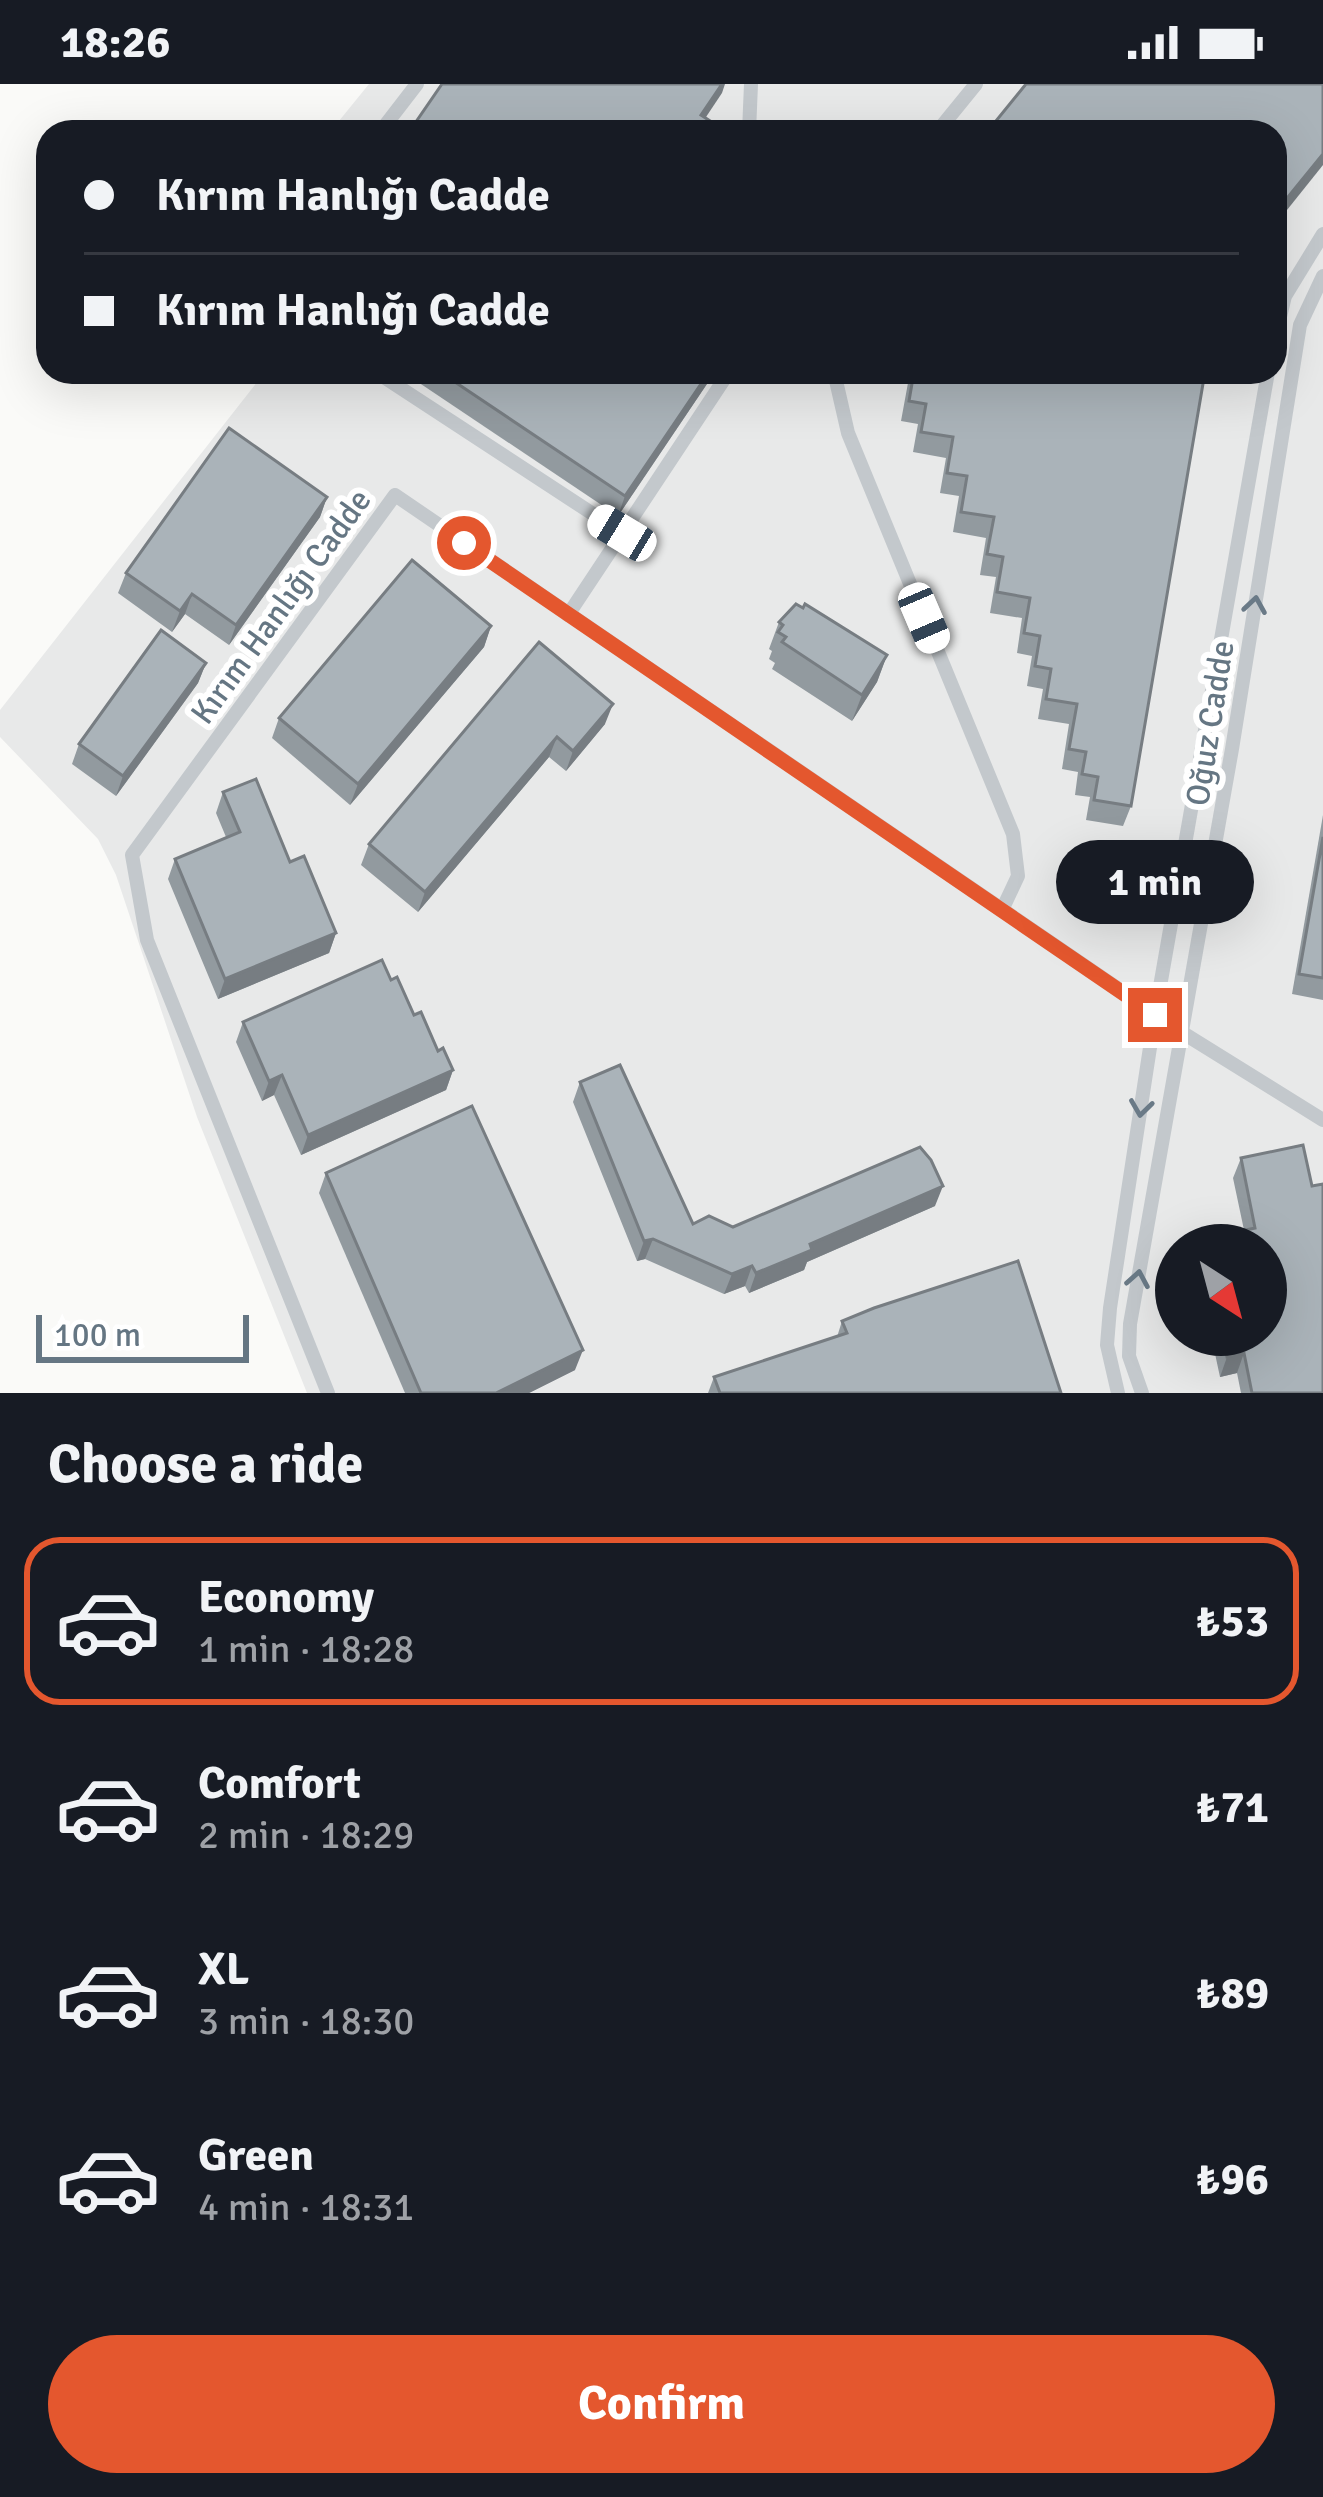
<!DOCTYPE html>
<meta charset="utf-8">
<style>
:root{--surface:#171b24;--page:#20242c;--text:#f1f3f6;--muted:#9ea1a6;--line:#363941;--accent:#e4572e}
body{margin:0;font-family:Signika,sans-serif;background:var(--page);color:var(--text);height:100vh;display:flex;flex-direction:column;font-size:45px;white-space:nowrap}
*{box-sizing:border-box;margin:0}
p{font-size:39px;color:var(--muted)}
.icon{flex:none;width:66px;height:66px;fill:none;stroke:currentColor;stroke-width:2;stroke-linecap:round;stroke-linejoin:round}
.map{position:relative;height:1309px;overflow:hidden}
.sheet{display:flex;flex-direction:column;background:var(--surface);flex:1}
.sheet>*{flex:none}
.guide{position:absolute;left:36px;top:36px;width:1251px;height:264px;border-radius:36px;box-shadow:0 12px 48px #0002;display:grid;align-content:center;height:264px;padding:0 48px;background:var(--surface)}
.needle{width:78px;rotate:144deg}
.controls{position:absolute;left:1155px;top:1140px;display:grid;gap:24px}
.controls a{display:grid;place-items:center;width:132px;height:132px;border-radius:50%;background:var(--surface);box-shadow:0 12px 48px #0002;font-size:60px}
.scale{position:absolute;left:36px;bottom:30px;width:213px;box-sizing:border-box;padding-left:12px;border:6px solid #657683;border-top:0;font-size:33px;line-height:42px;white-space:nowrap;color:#657683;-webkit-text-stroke:9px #fff;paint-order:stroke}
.end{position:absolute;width:54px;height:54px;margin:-27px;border:15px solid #e4572e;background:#fff;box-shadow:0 0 0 6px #fff}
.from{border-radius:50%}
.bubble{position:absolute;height:84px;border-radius:42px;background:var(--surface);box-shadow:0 12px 48px #0002;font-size:39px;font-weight:800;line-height:84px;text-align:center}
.car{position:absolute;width:36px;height:72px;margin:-36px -18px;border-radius:15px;box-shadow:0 0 9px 3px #0007;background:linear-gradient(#fff 24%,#345 0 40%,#fff 0 76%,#345 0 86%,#fff 0)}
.guide b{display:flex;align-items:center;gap:42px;height:114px;font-size:45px}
.guide b+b{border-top:3px solid var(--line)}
.guide i{width:30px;height:30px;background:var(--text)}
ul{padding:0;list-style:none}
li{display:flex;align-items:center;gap:36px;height:168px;margin:0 24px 18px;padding:0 24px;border:6px solid transparent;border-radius:36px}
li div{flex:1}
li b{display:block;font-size:45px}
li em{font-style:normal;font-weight:800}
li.selected{border-color:var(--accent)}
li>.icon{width:108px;height:108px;stroke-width:1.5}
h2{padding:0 48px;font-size:54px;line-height:144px}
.action{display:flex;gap:24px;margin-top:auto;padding:24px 48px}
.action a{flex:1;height:138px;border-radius:72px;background:var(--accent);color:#fff;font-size:48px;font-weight:800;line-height:138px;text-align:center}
.status{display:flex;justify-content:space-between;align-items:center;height:84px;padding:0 60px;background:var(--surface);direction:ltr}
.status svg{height:33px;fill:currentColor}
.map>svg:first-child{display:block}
.built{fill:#e8e9e9;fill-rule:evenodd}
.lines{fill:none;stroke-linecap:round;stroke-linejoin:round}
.minor{stroke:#c3c8cc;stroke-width:14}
.wall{fill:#929a9f}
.shaded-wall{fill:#777d82}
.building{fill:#aab3b9;stroke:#777d82;stroke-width:3}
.oneway{stroke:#6a7a87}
.route{stroke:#e4572e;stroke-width:15}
.labels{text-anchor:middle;stroke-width:12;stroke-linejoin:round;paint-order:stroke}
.street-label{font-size:33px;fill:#657683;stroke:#fff}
</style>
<div class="status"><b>18:26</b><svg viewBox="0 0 49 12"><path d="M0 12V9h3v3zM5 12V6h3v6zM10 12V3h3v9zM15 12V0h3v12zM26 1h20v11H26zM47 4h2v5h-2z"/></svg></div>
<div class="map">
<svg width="1323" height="1309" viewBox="0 0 1323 1309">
<rect width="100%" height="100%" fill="#fafaf8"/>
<!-- built -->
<path class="built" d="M 369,0 L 1323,0 L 1323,1309 L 307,1309 L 197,1033 L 116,791 L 98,755 L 0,653 L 0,626 L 265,288 L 1275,288 L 1275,48 L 330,48 ZM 1176,1161 L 1266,1161 L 1266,1251 L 1176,1251 Z"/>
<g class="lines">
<!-- minor -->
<g class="minor">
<polyline points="380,48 417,0"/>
<polyline points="749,48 751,0"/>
<polyline points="937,48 976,0"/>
<polyline points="1275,254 1285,212 1323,150"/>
<polyline points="376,288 622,449"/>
<polyline points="834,288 848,349 1013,750 1018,792 1002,826"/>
<polyline points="568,531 729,288"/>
<polyline points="328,1309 147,856 132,771 395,411 1183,949 1323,1036"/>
<polyline points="1118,1309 1107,1261 1110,1224 1155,931 1268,288"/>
<polyline points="1142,1309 1129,1272 1130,1240 1232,665 1300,241 1323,192"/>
</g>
</g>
<!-- wall -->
<g class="wall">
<polygon points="403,288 715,288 618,432"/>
<polygon points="910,288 1205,288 1131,722 1123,742 1086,736 1090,713 1075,711 1078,688 1062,685 1069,640 1038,635 1043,605 1027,602 1032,572 1017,569 1022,534 990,529 996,493 980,491 986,454 953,448 959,412 940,409 946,374 913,368 918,340 901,337"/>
<polygon points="327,413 320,433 229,561 185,530 172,548 118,509 126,489"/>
<polygon points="779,538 887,571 877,598 852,637 772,585 775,579 769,575 772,567 769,565"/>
<polygon points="491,542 484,563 350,721 272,654 279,634"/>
<polygon points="539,558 605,640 566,687 549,673 418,828 361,781 369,760"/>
<polygon points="206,579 198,599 116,712 72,680 79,660"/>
<polygon points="223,708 290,778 336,849 329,869 218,915 168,795 175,775 226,753 216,729"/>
<polygon points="1323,731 1323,916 1292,910"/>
<polygon points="391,896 438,967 453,986 446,1006 301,1071 274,1011 262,1017 236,958 243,938"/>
<polygon points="580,998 693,1140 733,1143 935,1122 807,1178 804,1186 749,1209 745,1202 724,1210 645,1175 637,1177 573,1018"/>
<polygon points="1241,1074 1323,1309 1241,1309 1237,1289 1220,1293 1211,1251 1266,1251 1266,1161 1223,1161 1227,1150 1244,1146 1233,1094"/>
<polygon points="326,1089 575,1286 529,1309 405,1309 319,1109"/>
<polygon points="842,1237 1061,1309 708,1309 714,1293 837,1253"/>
</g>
<!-- shaded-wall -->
<g class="shaded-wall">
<polygon points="722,0 725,0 722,9 696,48 701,31"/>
<polygon points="1323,70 1323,81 1275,141 1275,129"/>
<polygon points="709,288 715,288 618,432 625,412"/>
<polygon points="327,413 320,433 229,561 236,541"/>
<polygon points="192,510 185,530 172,548 180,527"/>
<polygon points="491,542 484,563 350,721 358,700"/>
<polygon points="887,571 877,598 852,637 862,611"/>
<polygon points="206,579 198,599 116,712 123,692"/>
<polygon points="613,620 605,640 566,687 573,667"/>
<polygon points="557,653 549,673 418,828 425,808"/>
<polygon points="336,849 329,869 218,915 225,895"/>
<polygon points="453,986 446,1006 301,1071 308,1051"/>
<polygon points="282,991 274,1011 262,1017 269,997"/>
<polygon points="943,1102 935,1122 807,1178 804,1186 749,1209 756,1189 810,1160"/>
<polygon points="653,1155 645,1175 637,1177 644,1157"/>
<polygon points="752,1182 745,1202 724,1210 732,1190"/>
<polygon points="583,1266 575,1286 529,1309 496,1309"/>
<polygon points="1244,1269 1237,1289 1220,1293 1227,1273"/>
</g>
<!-- building -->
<g class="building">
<polygon points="442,0 722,0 701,31 721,44 719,48 409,48"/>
<polygon points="1026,0 1323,0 1323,70 1275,129 1275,48 987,48"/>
<polygon points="440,288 709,288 625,412"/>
<polygon points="914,288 1205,288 1131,722 1094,716 1098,693 1082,690 1086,668 1069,665 1077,620 1046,615 1051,585 1035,582 1040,552 1024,549 1030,514 997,508 1003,473 987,470 994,433 961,428 967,392 947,389 953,353 921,348 926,320 909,317"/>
<polygon points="229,344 327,413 236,541 192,510 180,527 126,489"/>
<polygon points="412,476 491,542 358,700 279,634"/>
<polygon points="796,520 803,524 805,520 887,571 862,611 782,558 786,553 778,548 783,541 779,538"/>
<polygon points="161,546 206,579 123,692 79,660"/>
<polygon points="539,558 613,620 573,667 557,653 425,808 369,760"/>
<polygon points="256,695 290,778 304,772 336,849 225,895 175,775 240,748 223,708"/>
<polygon points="1323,753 1323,894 1299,890"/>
<polygon points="382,876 391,896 397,893 414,931 421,928 438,967 443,964 453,986 308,1051 282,991 269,997 243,938"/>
<polygon points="620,981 693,1140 709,1132 733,1143 920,1063 931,1076 943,1102 810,1160 812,1166 756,1189 752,1182 732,1190 653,1155 644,1157 580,998"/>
<polygon points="472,1022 583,1266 496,1309 421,1309 326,1089"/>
<polygon points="1303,1061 1312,1102 1323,1100 1323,1309 1252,1309 1244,1269 1227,1273 1223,1251 1266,1251 1266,1161 1229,1161 1227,1150 1255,1144 1241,1074"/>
<polygon points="1018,1177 1061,1309 720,1309 714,1293 847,1249 842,1237 874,1224"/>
</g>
<!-- one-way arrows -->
<defs><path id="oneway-chevron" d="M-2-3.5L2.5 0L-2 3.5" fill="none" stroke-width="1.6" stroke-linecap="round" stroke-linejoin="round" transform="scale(3)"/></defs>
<g class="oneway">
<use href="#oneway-chevron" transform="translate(1255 521) rotate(-81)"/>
<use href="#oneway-chevron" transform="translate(1141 1024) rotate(98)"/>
<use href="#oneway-chevron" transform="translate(1138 1195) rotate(-80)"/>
</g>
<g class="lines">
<!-- route -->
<polyline class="route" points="464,459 1155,931"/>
</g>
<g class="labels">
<!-- street labels -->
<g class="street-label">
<text transform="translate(280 522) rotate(-54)" y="12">Kırım Hanlığı Cadde</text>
<text transform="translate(1209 639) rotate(-81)" y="12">Oğuz Cadde</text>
</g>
</g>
</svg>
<div class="controls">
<a><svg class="needle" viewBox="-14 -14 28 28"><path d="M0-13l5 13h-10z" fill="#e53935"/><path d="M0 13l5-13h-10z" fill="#9ea1a6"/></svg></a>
</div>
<div class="scale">100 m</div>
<i class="end from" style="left:464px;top:459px"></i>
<i class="end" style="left:1155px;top:931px"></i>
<div class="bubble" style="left:1056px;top:756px;width:198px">1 min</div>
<i class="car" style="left:622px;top:449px;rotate:301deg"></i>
<i class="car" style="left:924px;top:534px;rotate:157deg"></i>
<div class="guide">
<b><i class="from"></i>Kırım Hanlığı Cadde</b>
<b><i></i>Kırım Hanlığı Cadde</b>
</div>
</div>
<section class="sheet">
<h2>Choose a ride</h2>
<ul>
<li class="selected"><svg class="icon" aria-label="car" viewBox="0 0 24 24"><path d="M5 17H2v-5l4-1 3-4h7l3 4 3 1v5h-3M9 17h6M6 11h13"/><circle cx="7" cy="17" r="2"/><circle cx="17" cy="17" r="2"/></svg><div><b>Economy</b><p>1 min · 18:28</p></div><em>₺53</em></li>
<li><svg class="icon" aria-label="car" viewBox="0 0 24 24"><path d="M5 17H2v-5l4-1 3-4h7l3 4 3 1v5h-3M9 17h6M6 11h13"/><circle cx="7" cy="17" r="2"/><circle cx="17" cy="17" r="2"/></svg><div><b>Comfort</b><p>2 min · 18:29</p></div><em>₺71</em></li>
<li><svg class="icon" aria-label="car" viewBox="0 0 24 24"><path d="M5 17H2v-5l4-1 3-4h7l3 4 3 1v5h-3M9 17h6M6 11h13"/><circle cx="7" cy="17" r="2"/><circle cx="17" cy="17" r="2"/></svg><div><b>XL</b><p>3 min · 18:30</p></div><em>₺89</em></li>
<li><svg class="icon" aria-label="car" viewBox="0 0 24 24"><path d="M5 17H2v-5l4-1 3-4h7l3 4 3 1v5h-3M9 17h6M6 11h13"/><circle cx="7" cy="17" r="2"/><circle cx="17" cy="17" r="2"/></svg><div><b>Green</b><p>4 min · 18:31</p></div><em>₺96</em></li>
</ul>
<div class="action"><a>Confirm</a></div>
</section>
